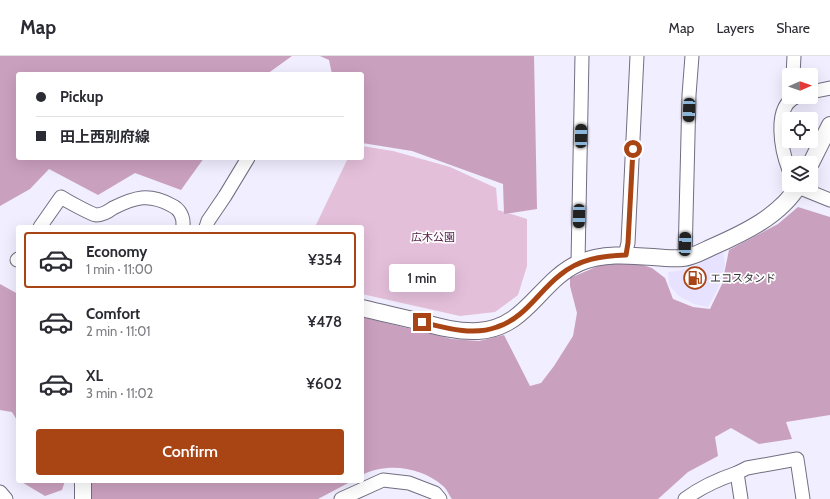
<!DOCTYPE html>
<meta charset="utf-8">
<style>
:root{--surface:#fff;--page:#f2f2f3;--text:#2b2b33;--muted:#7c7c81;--line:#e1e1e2;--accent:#a94415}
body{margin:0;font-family:Cabin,"Noto Sans JP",sans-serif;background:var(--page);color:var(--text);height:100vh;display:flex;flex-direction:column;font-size:15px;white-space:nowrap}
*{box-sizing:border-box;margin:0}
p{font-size:13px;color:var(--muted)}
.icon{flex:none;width:22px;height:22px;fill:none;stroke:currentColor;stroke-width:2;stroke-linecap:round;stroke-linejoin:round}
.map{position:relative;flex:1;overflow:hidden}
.side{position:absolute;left:16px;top:169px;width:348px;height:258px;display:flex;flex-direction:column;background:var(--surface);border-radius:4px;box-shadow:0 4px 16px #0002}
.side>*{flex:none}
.banner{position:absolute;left:16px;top:16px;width:348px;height:88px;border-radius:4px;box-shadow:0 4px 16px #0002;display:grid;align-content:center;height:88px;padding:0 20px;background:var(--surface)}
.needle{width:26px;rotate:88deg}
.tools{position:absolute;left:782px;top:12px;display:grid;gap:8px}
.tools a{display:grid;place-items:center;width:36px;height:36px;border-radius:4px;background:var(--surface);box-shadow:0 4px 16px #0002;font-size:20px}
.end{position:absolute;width:18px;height:18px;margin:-9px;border:5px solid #a94415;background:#fff;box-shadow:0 0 0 2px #fff}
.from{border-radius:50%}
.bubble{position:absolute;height:28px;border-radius:4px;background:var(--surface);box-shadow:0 4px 16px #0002;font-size:13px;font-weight:600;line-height:28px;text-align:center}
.car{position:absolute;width:12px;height:24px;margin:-12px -6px;border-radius:5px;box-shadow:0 0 3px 1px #0007;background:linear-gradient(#222 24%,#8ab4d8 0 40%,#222 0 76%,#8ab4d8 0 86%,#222 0)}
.banner b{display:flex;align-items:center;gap:14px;height:38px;font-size:15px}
.banner b+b{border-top:1px solid var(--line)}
.banner i{width:10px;height:10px;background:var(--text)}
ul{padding:7px 0 0;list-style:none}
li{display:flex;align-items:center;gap:12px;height:56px;margin:0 8px 6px;padding:0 12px;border:2px solid transparent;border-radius:4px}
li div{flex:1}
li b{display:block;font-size:15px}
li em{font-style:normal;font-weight:600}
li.selected{border-color:var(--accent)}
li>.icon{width:36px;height:36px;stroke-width:1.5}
.cta{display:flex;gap:8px;margin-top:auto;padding:8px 20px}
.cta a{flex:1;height:46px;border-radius:4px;background:var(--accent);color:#fff;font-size:16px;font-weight:600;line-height:46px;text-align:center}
header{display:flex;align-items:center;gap:24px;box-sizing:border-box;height:56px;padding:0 20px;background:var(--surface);border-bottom:1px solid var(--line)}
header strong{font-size:19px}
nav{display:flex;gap:22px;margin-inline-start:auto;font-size:14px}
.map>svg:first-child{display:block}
.built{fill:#e6e2ff}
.green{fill:#e4bfda}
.forest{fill:#caa0bf}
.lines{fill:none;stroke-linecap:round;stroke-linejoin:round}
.minor-casing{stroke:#706e80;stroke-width:15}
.tertiary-casing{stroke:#706e80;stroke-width:18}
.minor{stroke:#fff;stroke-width:13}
.tertiary{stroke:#fff;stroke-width:16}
.route{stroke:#a94415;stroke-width:5}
.labels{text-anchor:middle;stroke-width:3.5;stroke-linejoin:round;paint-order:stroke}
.park-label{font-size:11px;fill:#54204a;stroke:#fdfdfd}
.poi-label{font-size:11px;fill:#313038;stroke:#fdfdfd;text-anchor:start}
</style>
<header>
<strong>Map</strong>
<nav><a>Map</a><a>Layers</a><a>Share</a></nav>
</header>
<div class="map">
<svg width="830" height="443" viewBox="0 0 830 443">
<rect width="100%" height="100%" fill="#f0eeff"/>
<!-- built -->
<polygon class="built" points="723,196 725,209 719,230 708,251 694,248 679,240 669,229 668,216 678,215 694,210"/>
<!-- green -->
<polygon class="green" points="362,90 393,95 450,111 496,132 498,154 527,163 527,210 518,239 495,256 460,260 362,238 362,171 315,171 348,102 362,102"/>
<!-- forest -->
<g class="forest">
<polygon points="0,0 292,0 267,18 18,18 18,102 204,102 181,134 135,117 98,139 49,113 30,133 0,150"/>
<polygon points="320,0 534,0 537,153 504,158 503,128 412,95 362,87 362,18 332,18 329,4"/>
<path d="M 798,151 L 830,161 L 830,359 L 786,366 L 792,383 L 759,388 L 731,372 L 715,381 L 718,400 L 688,416 L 658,443 L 452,443 C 449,439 447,433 443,430 C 422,411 387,406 362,419 L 362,261 L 452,283 L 479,285 L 504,279 L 530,330 L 541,327 L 554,310 L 573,280 L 577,257 L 570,230 L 570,222 L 603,208 L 633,206 L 652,212 L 665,222 L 673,243 L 693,251 L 710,253 L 722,228 L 729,194 L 778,168 Z"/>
<polygon points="0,228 18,238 18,366 12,356 0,354"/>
<polygon points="20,425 65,425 62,434 45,440"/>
<polygon points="92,425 352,425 318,443 92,443"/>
</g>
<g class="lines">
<!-- minor casing -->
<g class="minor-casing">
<g id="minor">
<polyline points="793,19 794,0"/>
<polyline points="811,36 830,32"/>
<path d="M 789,114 C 782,96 772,51 796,41"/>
<polyline points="797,129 798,131 830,144"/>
<path d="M 40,171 L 61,141 C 67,145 91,158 96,159 C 102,159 109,155 113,152 C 135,141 149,137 171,149 C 180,153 184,161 183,171"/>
<polyline points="206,171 208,165 225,140 248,102"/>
<polyline points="625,199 628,187 637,0"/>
<polyline points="685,202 689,39 692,0"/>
<polyline points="17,204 18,203"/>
<polyline points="578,207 582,0"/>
<polyline points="0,436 6,443"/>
<polyline points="341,443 383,424 409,427 435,437 440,443"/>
<path d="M 685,443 C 701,431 719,423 737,417"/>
<polyline points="741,443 737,417 747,412 797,403 803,443"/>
</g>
</g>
<!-- tertiary casing -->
<g class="tertiary-casing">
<g id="tertiary">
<polyline points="811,107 830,69"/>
<path d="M 362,252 C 382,257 401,261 421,266 C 439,271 458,276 478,275 C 527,272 539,225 579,207 C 602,197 628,199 653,201 C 663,202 674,203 683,202 C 693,201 703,195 712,191 C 744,177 780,160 799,129"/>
<polyline points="83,443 83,425"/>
</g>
</g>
<!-- minor -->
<use href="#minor" class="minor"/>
<!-- tertiary -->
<use href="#tertiary" class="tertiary"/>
</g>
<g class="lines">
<!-- route -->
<path class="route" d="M 422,266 C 446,272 473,280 497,271 C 525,262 538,236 560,219 C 579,203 601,200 626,199 L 628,187 L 633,93"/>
</g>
<!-- icons -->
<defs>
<g id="fuel-ring" transform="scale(1.15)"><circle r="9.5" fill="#fdfdfd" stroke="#a94415" stroke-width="1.5"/><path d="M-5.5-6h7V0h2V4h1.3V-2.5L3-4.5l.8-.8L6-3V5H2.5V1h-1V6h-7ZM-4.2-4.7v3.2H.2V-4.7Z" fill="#a94415"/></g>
</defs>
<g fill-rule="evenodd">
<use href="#fuel-ring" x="695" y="222"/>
</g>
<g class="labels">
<!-- park labels -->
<g class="park-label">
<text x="433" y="185">広木公園</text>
</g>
<!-- poi labels -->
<g class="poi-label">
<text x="710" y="226">エコスタンド</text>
</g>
</g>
</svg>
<div class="tools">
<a><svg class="needle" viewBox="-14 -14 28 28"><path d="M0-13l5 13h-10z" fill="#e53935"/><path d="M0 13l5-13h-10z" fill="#7c7c81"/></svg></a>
<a><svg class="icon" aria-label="locate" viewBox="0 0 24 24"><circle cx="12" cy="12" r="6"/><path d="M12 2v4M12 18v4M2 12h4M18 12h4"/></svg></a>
<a><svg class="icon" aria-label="layers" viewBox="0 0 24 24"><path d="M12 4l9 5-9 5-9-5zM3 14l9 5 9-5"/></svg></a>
</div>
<i class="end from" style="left:633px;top:93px"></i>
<i class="end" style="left:422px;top:266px"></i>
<div class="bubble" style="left:389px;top:208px;width:66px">1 min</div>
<i class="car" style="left:689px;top:54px;rotate:182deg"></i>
<i class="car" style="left:581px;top:80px;rotate:1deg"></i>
<i class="car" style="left:579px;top:160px;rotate:181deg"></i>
<i class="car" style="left:685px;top:188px;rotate:2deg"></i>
<div class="banner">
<b><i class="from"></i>Pickup</b>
<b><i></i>田上西別府線</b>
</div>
<section class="side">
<ul>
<li class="selected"><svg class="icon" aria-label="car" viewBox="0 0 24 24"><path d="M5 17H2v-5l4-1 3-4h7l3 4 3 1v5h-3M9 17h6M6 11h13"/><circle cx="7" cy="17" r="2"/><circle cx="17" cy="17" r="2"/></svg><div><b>Economy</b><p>1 min · 11:00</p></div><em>¥354</em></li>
<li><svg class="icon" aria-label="car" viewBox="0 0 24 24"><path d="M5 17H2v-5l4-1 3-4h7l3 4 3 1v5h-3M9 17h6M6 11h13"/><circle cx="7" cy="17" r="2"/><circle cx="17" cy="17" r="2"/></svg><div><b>Comfort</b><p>2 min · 11:01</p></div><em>¥478</em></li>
<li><svg class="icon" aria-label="car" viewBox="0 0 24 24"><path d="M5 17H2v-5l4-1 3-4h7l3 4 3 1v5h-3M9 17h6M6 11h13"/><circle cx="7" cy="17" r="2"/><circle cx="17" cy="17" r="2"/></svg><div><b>XL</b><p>3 min · 11:02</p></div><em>¥602</em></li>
</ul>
<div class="cta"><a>Confirm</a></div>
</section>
</div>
